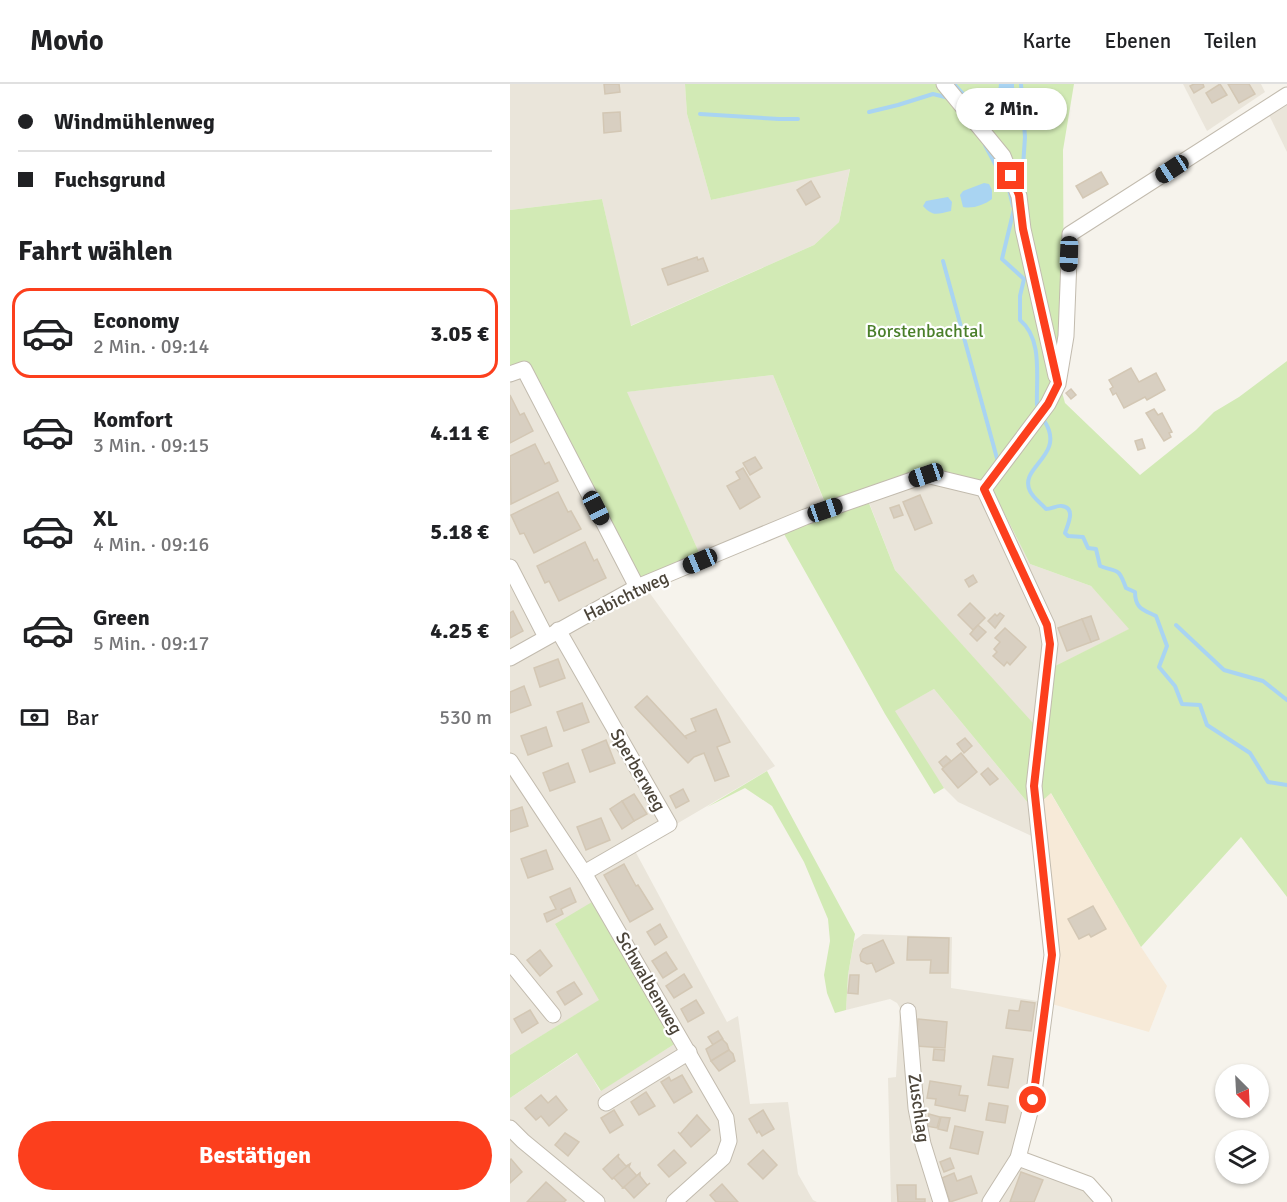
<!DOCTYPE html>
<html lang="de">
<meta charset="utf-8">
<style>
:root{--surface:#fff;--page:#f6f6f6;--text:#202124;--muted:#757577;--line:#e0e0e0;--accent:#fc3f1d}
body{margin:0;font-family:Signika,sans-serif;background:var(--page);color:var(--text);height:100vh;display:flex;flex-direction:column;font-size:22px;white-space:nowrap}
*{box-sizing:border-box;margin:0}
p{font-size:20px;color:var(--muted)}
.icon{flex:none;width:33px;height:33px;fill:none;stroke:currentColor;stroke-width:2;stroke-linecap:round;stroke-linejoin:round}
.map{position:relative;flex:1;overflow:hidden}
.drawer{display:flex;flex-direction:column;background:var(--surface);width:510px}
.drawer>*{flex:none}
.top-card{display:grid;align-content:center;height:132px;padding:0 18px;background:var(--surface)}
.needle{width:39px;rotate:156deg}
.buttons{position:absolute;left:705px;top:980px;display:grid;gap:12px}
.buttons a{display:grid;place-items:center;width:54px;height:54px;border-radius:50%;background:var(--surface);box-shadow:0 2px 4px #0004;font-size:30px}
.end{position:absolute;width:27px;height:27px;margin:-14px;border:8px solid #fc3f1d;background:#fff;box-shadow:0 0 0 3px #fff}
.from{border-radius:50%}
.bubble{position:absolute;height:42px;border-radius:21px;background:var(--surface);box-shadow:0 2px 4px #0004;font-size:20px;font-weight:700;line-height:42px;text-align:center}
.car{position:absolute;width:18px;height:36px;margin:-18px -9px;border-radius:8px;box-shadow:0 0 4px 2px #0007;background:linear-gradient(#222 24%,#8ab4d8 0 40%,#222 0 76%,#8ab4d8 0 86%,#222 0)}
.top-card b{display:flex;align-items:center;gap:21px;height:57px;font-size:22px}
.top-card b+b{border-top:2px solid var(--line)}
.top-card i{width:15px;height:15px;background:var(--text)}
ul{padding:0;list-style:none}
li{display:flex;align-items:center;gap:18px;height:90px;margin:0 12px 9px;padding:0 6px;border:3px solid transparent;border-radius:18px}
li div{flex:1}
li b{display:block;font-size:22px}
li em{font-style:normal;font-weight:700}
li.active{border-color:var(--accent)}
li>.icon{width:54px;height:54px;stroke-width:1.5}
h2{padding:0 18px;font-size:27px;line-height:72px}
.pay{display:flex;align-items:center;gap:15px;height:66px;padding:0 18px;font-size:22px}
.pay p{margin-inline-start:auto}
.action{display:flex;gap:12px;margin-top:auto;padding:12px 18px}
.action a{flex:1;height:69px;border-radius:36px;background:var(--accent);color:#fff;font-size:24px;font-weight:700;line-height:69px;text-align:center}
header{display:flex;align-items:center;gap:36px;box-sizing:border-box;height:84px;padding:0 30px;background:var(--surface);border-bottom:2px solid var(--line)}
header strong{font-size:28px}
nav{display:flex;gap:33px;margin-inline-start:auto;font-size:21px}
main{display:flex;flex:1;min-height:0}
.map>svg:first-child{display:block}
.residential{fill:#eae5da}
.commercial{fill:#f7ead8}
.green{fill:#d2eab5;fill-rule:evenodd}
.water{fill:#a9d4f2}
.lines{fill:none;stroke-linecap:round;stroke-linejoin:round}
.stream{stroke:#a9d4f2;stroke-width:4}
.building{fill:#d8cfc1;stroke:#d3c7b4;stroke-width:1.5}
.street-casing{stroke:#c2bbae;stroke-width:17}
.street{stroke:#fff;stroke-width:15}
.route{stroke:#fc3f1d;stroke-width:8}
.labels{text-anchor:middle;stroke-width:4.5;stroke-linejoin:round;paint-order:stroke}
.park-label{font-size:18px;fill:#4a7f2a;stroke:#fff}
.street-label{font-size:18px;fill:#4b4439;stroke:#fff}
</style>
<header>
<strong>Movio</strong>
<nav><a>Karte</a><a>Ebenen</a><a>Teilen</a></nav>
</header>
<main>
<section class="drawer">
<div class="top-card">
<b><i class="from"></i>Windmühlenweg</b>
<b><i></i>Fuchsgrund</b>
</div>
<h2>Fahrt wählen</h2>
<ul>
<li class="active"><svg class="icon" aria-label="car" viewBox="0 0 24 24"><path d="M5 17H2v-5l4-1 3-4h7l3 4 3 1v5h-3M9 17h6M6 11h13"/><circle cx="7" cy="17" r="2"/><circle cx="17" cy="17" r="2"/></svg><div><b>Economy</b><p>2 Min. · 09:14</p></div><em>3.05 €</em></li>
<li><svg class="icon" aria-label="car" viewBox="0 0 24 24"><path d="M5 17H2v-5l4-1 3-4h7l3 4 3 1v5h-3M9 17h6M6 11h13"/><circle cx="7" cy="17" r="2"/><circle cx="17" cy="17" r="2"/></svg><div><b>Komfort</b><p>3 Min. · 09:15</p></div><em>4.11 €</em></li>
<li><svg class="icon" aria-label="car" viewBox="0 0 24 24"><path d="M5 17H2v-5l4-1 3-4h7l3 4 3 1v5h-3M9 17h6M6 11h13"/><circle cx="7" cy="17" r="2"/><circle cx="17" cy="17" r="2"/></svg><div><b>XL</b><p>4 Min. · 09:16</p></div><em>5.18 €</em></li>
<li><svg class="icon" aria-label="car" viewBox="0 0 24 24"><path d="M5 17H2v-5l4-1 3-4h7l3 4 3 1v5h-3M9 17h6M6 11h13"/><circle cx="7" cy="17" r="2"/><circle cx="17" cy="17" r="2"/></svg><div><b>Green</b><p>5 Min. · 09:17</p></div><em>4.25 €</em></li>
</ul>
<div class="pay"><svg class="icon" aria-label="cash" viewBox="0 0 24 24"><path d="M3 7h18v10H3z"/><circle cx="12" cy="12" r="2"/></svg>Bar<p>530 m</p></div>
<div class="action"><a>Bestätigen</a></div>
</section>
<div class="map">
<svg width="777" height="1118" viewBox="0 0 777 1118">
<rect width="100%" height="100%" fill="#f6f3ec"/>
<!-- residential -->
<g class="residential">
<polygon points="0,0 175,0 177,30 201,116 340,84 329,138 304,161 120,242 92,115 0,126"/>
<polygon points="673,0 751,0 755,8 697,47"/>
<polygon points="777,20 777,68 759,31"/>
<polygon points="18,281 131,497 265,682 124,765 217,938 228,932 240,1020 278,1018 288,1090 303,1116 307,1118 0,1118 0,1014 68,969 90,1007 166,959 45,840 90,916 0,971 0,288"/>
<polygon points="263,291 316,422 191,473 116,308"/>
<polygon points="417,385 481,403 520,480 581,502 620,545 541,584 532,650 385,486 355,408"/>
<polygon points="424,605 523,725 526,754 448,718 434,704 419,682 384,627"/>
<polygon points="353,850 442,853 441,904 535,918 514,1074 596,1118 381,1118 378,994 386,993 390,924 387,919 380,915 336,926 338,891 344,857"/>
</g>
<!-- commercial -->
<polygon class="commercial" points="540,708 631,863 657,902 639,948 535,918 539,870 523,725"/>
<!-- green -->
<g class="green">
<path d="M 175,0 L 564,0 L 553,66 L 554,248 L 548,294 L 555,319 L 630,391 L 686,346 L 704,328 L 729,313 L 777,277 L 777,813 L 731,753 L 631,863 L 541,709 L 523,725 L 424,605 L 385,627 L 434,704 L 424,710 L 375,630 L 269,441 L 316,421 L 263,291 L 117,308 L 191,473 L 131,497 L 18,282 L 0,288 L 0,126 L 92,115 L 121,242 L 304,161 L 329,138 L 340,85 L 201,116 L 177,30 ZM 417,385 L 481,403 L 520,480 L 581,502 L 619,545 L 541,584 L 532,649 L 385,486 L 355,409 Z"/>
<polygon points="257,687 345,850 338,891 336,926 325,929 317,909 314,891 320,857 318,835 294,778 262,722 235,704 197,723"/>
<polygon points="82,818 166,959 91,1007 67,969 0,1014 0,971 89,916 45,840"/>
</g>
<!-- water -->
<g class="water">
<path d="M 489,0 L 504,0 L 504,2 L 506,23 C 501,29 496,33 488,30 L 486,26 Z"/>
<path d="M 474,99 L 479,100 L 482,106 L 482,115 C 474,121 463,125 453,123 L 450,111 L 453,107 Z"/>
<path d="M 438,113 L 442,118 L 441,127 C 427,130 423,133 413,122 L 416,117 Z"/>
</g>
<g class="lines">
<!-- stream -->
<g class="stream">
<polyline points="444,0 455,12"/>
<polyline points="511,0 515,53 512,97"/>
<polyline points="499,25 500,29 514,40"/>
<polyline points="359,28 388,21 423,10 439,14"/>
<polyline points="190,30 269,35 288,35"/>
<polyline points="475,61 499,106 503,122"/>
<path d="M 504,125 L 492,175 L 514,195 L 510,212 L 510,236 C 533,255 526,293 527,321"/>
<polyline points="433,177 488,378"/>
<path d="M 535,338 C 556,372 508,383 520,407 C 523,414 531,419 536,425 C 542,425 547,421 552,422 C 567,424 557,442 555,449 L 558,452 L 573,453 L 578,464 L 586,465 L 590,482 C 608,489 608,482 616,504 L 625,508 C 625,525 634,526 646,532 L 657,562 L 649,583 L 665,602 L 672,620 L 690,621 L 697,641 L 740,669 L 758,698 L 777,701"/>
<polyline points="666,541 714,586 753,597 777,616"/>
</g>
</g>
<!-- building -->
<g class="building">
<polygon points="94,0 109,0 110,8 95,10"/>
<polygon points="684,0 693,0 694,3 684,9 680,2"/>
<polygon points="710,0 717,11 702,19 696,9"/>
<polygon points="718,0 739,0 745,10 729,19"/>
<polygon points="110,28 111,47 94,49 93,29"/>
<polygon points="591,88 598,100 573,114 566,102"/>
<polygon points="301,97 310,113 296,121 287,106"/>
<polygon points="187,173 188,176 193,174 198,187 158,201 152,185"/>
<polygon points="621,284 629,298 646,289 655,306 637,316 635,313 614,324 606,309 603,311 600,305 603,303 599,296"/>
<polygon points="561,305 566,311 561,315 556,309"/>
<polygon points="0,311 10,331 14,329 23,347 0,359"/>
<polygon points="644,325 648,331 652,329 662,348 659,349 661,353 654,357 636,329"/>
<polygon points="632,355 635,364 628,366 625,357"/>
<polygon points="25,360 35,380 39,378 48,397 1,420 0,372"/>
<polygon points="245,373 252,384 240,391 233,379"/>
<polygon points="233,384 250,413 230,425 217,402 230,395 226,388"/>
<polygon points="48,408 58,428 61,427 71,445 24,469 14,449 10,450 1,431"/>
<polygon points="410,411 422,439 405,446 393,418"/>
<polygon points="389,421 393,431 384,434 380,424"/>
<polygon points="75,458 84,477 87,475 96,494 49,517 39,497 35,499 27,482"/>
<polygon points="463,491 467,498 459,503 455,496"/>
<polygon points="460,519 475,534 463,546 448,531"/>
<polygon points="3,527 13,547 0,554 0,529"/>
<polygon points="490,529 494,532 485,544 478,537 485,530 487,532"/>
<polygon points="581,532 589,555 581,558 572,535"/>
<polygon points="572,535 581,558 557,567 548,544"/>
<polygon points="468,541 476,548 467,557 460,550"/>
<polygon points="495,544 516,563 500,581 497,578 494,582 483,572 487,568 484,565 490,558 485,554"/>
<polygon points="48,575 55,594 30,603 24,584"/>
<polygon points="14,602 21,621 0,629 0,608"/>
<polygon points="137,612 177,655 175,652 186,647 181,635 206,625 220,658 207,663 219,692 205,697 194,669 184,673 178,679 125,623"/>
<polygon points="72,619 79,638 54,647 47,628"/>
<polygon points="36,643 42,662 18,671 11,652"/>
<polygon points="455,654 462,662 454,669 447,660"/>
<polygon points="96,656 105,679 80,688 72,666"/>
<polygon points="451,669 467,688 448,704 432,685"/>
<polygon points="436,672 441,677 433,683 429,678"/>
<polygon points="58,679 65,698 40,707 33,689"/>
<polygon points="478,684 488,695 480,701 471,690"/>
<polygon points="173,705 179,717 166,724 160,712"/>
<polygon points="124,710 137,730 124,737 112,717"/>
<polygon points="112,717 124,737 112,745 100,725"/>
<polygon points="12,723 18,742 0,748 0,727"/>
<polygon points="91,734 100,756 76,766 67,743"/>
<polygon points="36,766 43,785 18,794 11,775"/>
<polygon points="114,780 126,802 128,801 143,825 120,838 94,791"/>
<polygon points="60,804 66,818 51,825 53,830 37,838 34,830 46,825 40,813"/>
<polygon points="583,822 596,845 581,853 579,850 569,855 558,835"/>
<polygon points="150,840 157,853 145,861 137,848"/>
<polygon points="398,853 439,854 438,889 420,889 421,876 397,876"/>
<polygon points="373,856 384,879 366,888 362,879 357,880 351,877 350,871 353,865"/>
<polygon points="30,866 42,882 30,892 17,876"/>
<polygon points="156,868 167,885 153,894 142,877"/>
<polygon points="174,890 182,903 164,914 156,902"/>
<polygon points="340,891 349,891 348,910 338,909"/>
<polygon points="64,898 72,910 55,921 47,908"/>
<polygon points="186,916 194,929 178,938 171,925"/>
<polygon points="511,917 525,919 521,947 496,944 499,926 509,927"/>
<polygon points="20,926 28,939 12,949 4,935"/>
<polygon points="408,935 437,938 435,964 406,962"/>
<polygon points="208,947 213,955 203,961 198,953"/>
<polygon points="212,955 217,960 219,966 201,977 196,965"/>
<polygon points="424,965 435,966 434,977 423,976"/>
<polygon points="219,966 223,970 225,977 209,987 201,977"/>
<polygon points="483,972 503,975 498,1004 478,1001"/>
<polygon points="172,991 182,1008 164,1019 151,998 159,993 161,997"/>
<polygon points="420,997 451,1002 449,1011 458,1012 455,1027 425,1021 426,1015 417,1014"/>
<polygon points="136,1008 145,1022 129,1031 121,1018"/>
<polygon points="31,1011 38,1019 46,1012 57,1026 39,1042 31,1032 26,1036 15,1024"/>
<polygon points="479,1019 498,1022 495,1039 476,1036"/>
<polygon points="104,1026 113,1041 100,1049 91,1034"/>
<polygon points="253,1026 264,1045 252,1052 249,1047 247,1049 239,1035"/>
<polygon points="419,1030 430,1033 427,1044 416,1042"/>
<polygon points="187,1031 200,1046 181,1063 168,1048 170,1050"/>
<polygon points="431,1033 440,1034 437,1047 428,1045"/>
<polygon points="445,1042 473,1048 468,1070 440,1064"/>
<polygon points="55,1049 69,1058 58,1072 45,1061"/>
<polygon points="164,1066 176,1079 159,1093 148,1081"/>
<polygon points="253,1066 267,1081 253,1095 238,1080"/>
<polygon points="109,1070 108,1073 116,1082 120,1080 102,1095 93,1085"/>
<polygon points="440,1074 444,1084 434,1088 430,1078"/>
<polygon points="1,1075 12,1088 0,1099 0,1076"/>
<polygon points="120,1080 119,1083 127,1092 130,1089 113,1104 104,1094 102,1095"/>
<polygon points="511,1088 533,1096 524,1118 500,1118"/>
<polygon points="130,1089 130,1092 137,1101 140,1099 124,1114 115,1104 113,1104"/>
<polygon points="444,1089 447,1097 461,1092 467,1109 440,1118 432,1094"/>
<polygon points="36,1098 56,1116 54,1118 17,1118"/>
<polygon points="212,1100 228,1118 206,1118 200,1111"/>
<polygon points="387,1101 406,1101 406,1115 415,1115 415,1118 388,1118"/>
</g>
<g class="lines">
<!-- street casing -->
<g class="street-casing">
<g id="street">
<polyline points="434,0 493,72 509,112 513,145 546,292"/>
<polyline points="0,290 14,285 127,503"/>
<polyline points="474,405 537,541 540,560 524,702 542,871 523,1016 508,1074 480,1118"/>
<polyline points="474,405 538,320 548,300 556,252 560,150 777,11"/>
<polyline points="0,483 36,553"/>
<polyline points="48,546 159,740 74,789"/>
<polyline points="0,574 127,503 295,433 416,391 474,405"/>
<polyline points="0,677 74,789 216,1034 219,1057 213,1074 164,1118"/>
<polyline points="0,878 43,931"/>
<polyline points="398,927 406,1024 413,1060 431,1118"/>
<polyline points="96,1019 179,968"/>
<polyline points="0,1044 13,1057 87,1118"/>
<polyline points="508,1074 578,1100 594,1118"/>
</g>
</g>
<!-- street -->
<use href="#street" class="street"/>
</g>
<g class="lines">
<!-- route -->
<polyline class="route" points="501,92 509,111 513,145 548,300 538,320 474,405 537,541 540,560 524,702 542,871 523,1016"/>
</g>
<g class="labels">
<!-- park labels -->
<g class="park-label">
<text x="415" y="253">Borstenbachtal</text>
</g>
<!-- street labels -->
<g class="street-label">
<text transform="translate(116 512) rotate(-26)" y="6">Habichtweg</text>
<text transform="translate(128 686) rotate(60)" y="6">Sperberweg</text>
<text transform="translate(139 899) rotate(60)" y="6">Schwalbenweg</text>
<text transform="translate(409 1024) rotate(82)" y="6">Zuschlag</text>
</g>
</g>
</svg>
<div class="buttons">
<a><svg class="needle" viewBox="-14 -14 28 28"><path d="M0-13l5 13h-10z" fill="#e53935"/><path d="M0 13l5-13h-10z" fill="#757577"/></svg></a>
<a><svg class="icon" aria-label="layers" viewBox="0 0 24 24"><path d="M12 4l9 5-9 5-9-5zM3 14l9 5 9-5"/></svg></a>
</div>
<i class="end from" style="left:523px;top:1016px"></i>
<i class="end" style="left:501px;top:92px"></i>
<div class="bubble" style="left:446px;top:4px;width:111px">2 Min.</div>
<i class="car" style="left:662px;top:85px;rotate:237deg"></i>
<i class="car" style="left:559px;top:170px;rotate:182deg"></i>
<i class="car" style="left:416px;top:391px;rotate:251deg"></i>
<i class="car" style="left:86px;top:424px;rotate:153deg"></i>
<i class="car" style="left:315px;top:426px;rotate:71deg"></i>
<i class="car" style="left:190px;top:477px;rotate:247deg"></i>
</div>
</main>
